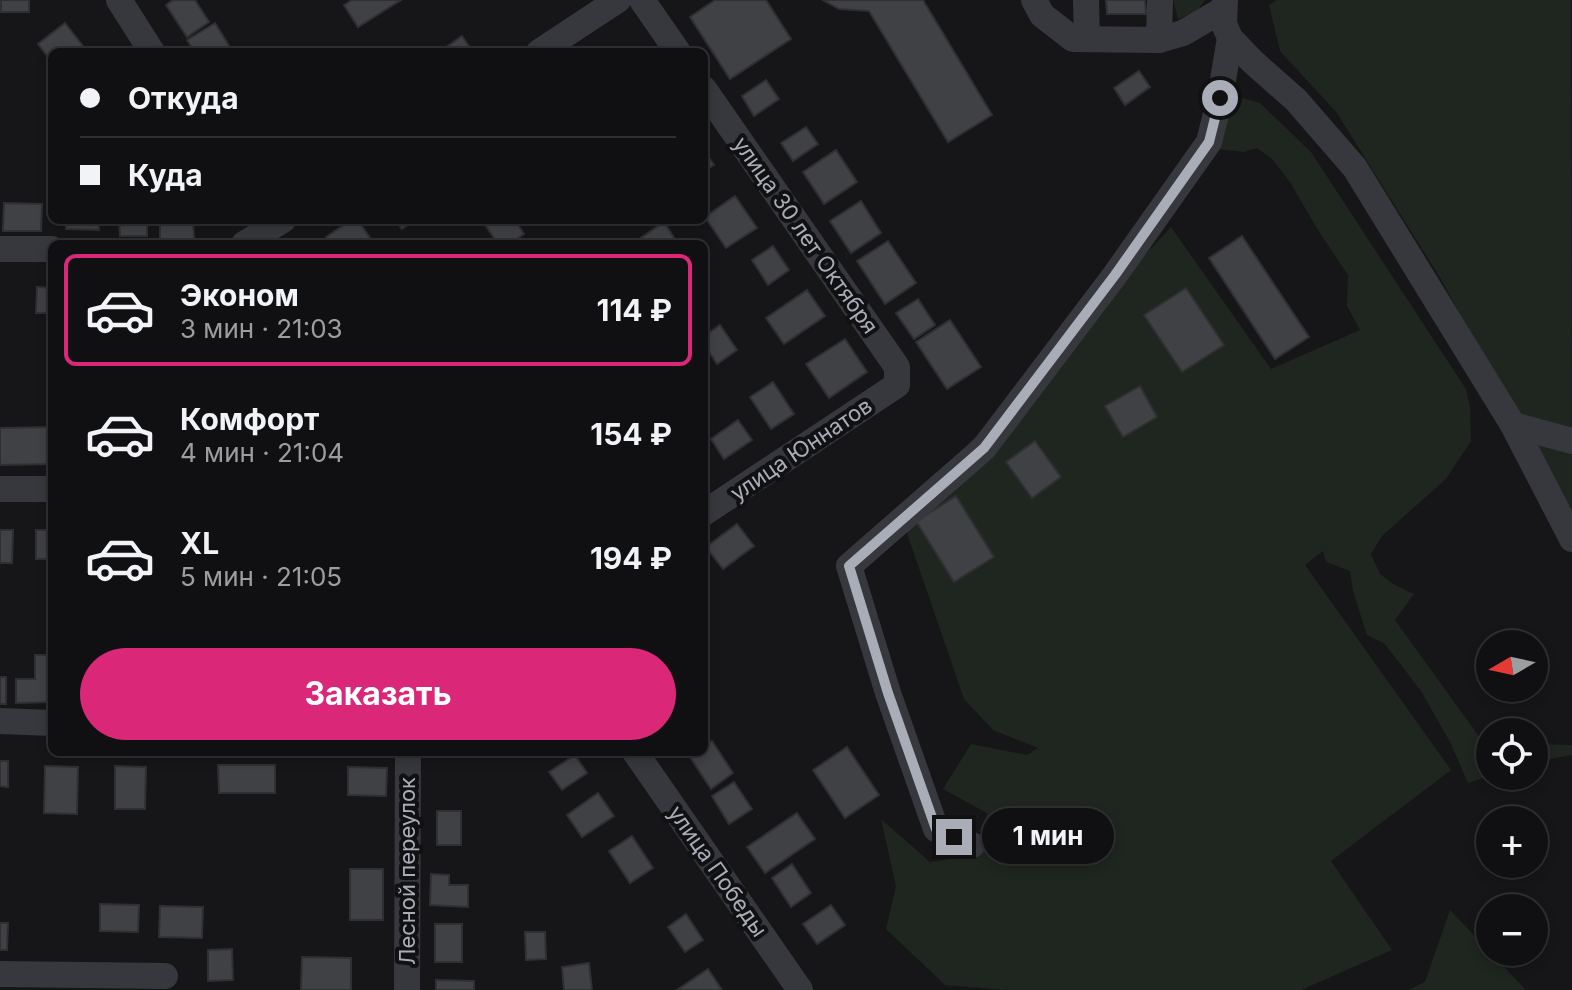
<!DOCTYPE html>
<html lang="ru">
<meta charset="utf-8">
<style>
:root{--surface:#101012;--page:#1e1e20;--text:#f1f3f6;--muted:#9c9d9f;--line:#303032;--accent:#db2777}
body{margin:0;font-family:Inter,sans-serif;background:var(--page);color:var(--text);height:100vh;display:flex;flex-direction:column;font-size:30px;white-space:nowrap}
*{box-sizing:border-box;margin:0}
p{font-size:26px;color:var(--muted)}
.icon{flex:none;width:44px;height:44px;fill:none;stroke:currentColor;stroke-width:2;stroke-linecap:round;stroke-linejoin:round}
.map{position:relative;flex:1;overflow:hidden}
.side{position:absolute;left:48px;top:240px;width:660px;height:516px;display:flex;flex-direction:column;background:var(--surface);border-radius:12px;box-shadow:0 4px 12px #0003,0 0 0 2px var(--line)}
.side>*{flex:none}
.guide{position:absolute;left:48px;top:48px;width:660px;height:176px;border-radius:12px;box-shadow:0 4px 12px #0003,0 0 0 2px var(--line);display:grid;align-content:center;height:176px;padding:0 32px;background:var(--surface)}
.needle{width:52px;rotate:261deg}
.tools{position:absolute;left:1476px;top:630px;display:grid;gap:16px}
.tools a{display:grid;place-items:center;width:72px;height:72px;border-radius:50%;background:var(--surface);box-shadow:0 4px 12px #0003,0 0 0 2px var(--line);font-size:40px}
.end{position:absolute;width:36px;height:36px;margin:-18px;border:10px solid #a8adb8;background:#111;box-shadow:0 0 0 4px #111}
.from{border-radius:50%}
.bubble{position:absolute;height:56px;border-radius:28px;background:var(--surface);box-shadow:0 4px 12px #0003,0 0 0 2px var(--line);font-size:26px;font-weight:700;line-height:56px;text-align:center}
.guide b{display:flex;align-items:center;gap:28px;height:76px;font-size:30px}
.guide b+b{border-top:2px solid var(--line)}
.guide i{width:20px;height:20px;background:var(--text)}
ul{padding:14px 0 0;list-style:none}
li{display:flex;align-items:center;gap:24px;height:112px;margin:0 16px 12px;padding:0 16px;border:4px solid transparent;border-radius:12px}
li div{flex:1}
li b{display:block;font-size:30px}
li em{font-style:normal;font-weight:700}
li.current{border-color:var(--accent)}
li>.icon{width:72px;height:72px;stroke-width:1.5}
.button{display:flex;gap:16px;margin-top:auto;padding:16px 32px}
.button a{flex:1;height:92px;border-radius:48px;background:var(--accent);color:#fff;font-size:32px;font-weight:700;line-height:92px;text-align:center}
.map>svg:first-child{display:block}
.green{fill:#1e261f}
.building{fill:#404145;stroke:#303034;stroke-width:2}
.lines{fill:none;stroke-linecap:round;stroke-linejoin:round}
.minor{stroke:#37383d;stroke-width:26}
.route{stroke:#a8adb8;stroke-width:10}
.labels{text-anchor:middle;stroke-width:8;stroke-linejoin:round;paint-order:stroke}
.street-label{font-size:22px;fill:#a8adb8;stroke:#111113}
</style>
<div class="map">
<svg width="1572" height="990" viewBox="0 0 1572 990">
<rect width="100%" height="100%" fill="#161618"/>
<!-- green -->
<g class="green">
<polygon points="1173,0 1205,0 1197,11 1178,19"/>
<polygon points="1277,0 1571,0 1572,522 1442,281 1337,113 1280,51 1269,5"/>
<polygon points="1239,97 1260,103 1311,152 1466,389 1470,407 1471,441 1446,479 1382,536 1371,554 1380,574 1393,584 1414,594 1395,620 1483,742 1490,742 1490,776 1468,783 1450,742 1421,691 1384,643 1367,635 1353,591 1350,571 1326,562 1323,551 1305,565 1451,770 1331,861 1392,950 1301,990 1007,990 945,985 886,929 896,886 881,819 930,862 977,855 987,813 943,789 971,744 1027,755 1038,748 993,730 964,699 901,516 1171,227 1271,369 1360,330 1347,306 1348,275 1316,227 1290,182 1272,159 1257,148 1244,152 1218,149 1217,128"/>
<polygon points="1534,744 1572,745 1572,755 1534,762"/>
<polygon points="1450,910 1526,990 1408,990 1425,982"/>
</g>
<!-- building -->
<g class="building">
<rect x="1" y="0" width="28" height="12"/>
<polygon points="173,0 195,0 209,22 187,37 166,5"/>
<polygon points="352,0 401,0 358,27 344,5"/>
<polygon points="715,0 766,0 791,39 730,79 690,17"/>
<polygon points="823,0 923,0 992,115 948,142 869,11 839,9"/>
<polygon points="1106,0 1145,0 1146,14 1107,14"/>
<polygon points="65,23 86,50 83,52 52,52 52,62 38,44"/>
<polygon points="215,23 233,52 195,52 187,40"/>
<polygon points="462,36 473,52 448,52 445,48"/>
<polygon points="1139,71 1150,87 1125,105 1114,88"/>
<polygon points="766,80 779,99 754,116 742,96"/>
<polygon points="806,127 818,144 793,161 781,143"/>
<polygon points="704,150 714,165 704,171"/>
<polygon points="836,150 857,182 824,204 803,172"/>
<polygon points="735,196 757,228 726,248 705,217"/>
<polygon points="861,201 881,233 851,253 830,221"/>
<polygon points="4,203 42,204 41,231 3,231"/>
<polygon points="66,220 99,220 99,230 66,229"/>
<polygon points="119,220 147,220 147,236 120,236"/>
<polygon points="160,220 193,220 194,239 160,240"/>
<polygon points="351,220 358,220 374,244 330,244 326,237"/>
<polygon points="395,220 415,220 402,229"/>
<polygon points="482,220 515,220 524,234 509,244 498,244"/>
<polygon points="664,222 678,244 632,244"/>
<polygon points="1242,236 1309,337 1275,359 1209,258"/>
<polygon points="888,241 916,283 885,304 857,261"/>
<polygon points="773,246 789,270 768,285 752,260"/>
<polygon points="37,287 52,288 52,313 36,313"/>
<polygon points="1186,288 1224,345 1182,372 1144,315"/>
<polygon points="807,290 825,316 784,344 766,318"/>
<polygon points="918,299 935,325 914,339 896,313"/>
<polygon points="950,320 981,367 947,389 916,342"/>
<polygon points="720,325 737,350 717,364 704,344 704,336"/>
<polygon points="845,339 867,372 829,398 806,364"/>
<polygon points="773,382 794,414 771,429 750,397"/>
<polygon points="1140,386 1157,417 1123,437 1105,406"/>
<polygon points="738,420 752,440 724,459 711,439"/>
<polygon points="52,427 52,464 0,465 0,428"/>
<polygon points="1035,441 1061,477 1032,498 1006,462"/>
<polygon points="956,496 994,557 954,582 916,521"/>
<polygon points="737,524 754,546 723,569 706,547"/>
<polygon points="0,530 13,530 12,563 0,563"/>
<rect x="36" y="530" width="16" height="29"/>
<polygon points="35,655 52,655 52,702 16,703 16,679 35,679"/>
<rect x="0" y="677" width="6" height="27"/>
<polygon points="712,741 733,773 711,789 690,757 696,752 704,752 704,747"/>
<polygon points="847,747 879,795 845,818 813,770"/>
<polygon points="575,755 587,773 562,790 549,772"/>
<polygon points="0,761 8,761 8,787 0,786"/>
<polygon points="218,765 275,765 275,793 219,793"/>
<polygon points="45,766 78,767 77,814 44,813"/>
<polygon points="115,766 146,767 145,809 115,809"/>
<polygon points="348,767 387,768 386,796 348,795"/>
<polygon points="734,782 752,809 729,824 712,796"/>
<polygon points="598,793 614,816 582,837 567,815"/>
<rect x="437" y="811" width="24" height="34"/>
<polygon points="797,813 815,839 765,873 747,847"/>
<polygon points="632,836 653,868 630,883 609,851"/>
<polygon points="792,864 811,893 791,907 772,878"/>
<rect x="350" y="869" width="33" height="51"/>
<polygon points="431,874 449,875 449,885 468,885 468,907 430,905"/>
<polygon points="100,904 139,905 138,932 100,931"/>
<polygon points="831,905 845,925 817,944 803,924"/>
<polygon points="160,906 203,907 202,938 159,937"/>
<polygon points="686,914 703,940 685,952 668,927"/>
<polygon points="0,923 8,923 7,950 0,950"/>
<rect x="435" y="924" width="27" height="38"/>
<polygon points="525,932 545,932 546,959 526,960"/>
<polygon points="232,949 233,980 208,981 208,950"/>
<polygon points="302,957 351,958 351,990 301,990"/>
<polygon points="589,963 592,990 564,990 562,967"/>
<polygon points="708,969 722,990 677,990"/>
<polygon points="436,980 474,981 474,990 436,990"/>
</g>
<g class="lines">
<!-- minor -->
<g class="minor">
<polyline points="119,0 152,52"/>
<polyline points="642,0 678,52"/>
<polyline points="1034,0 1042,15 1073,39 1159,40 1183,33 1224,9"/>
<polyline points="1086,0 1087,39"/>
<polyline points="1225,0 1224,24 1230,38 1253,62 1296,100 1355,168 1513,425 1572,539"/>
<polyline points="1159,40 1160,0"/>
<polyline points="539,52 618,0"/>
<polyline points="704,89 897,367 897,385 704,513"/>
<polyline points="244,244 283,220"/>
<polyline points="0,249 52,249"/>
<polyline points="1513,425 1572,441"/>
<polyline points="0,489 52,489"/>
<polyline points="0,721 52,723"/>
<polyline points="635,752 800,990"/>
<polyline points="972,845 936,829 888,693 849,566 984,448 1115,275 1209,142 1220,98 1230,38"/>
<polyline points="0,974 165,976"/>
<polyline points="407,990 408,752"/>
</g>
</g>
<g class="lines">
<!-- route -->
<polyline class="route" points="954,837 936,829 888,693 849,566 984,448 1115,275 1209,142 1220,98"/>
</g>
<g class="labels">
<!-- street labels -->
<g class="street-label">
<text transform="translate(806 235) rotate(55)" y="8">улица 30 лет Октября</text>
<text transform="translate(801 449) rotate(-34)" y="8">улица Юннатов</text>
<text transform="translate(407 871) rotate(-90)" y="8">Лесной переулок</text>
<text transform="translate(718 871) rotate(55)" y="8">улица Победы</text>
</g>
</g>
</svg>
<div class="tools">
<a><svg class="needle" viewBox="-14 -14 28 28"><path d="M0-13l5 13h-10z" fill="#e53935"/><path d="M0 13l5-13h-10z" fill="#9c9d9f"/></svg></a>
<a><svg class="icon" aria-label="locate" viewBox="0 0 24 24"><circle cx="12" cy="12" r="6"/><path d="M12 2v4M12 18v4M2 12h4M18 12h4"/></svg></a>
<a>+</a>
<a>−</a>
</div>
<i class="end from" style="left:1220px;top:98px"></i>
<i class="end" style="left:954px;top:837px"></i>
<div class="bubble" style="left:982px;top:808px;width:132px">1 мин</div>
<div class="guide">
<b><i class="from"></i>Откуда</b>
<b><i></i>Куда</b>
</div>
<section class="side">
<ul>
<li class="current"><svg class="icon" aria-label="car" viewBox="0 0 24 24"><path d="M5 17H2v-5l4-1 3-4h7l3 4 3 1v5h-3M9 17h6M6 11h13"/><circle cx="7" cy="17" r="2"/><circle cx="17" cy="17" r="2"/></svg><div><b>Эконом</b><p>3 мин · 21:03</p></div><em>114 ₽</em></li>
<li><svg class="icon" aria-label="car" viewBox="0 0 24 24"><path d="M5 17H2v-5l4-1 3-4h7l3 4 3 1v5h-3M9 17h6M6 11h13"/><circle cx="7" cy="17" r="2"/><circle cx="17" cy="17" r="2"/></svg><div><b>Комфорт</b><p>4 мин · 21:04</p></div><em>154 ₽</em></li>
<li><svg class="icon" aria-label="car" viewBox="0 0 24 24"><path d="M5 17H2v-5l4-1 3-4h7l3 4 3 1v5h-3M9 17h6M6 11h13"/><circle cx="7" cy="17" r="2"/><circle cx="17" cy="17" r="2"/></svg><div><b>XL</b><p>5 мин · 21:05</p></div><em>194 ₽</em></li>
</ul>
<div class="button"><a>Заказать</a></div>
</section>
</div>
